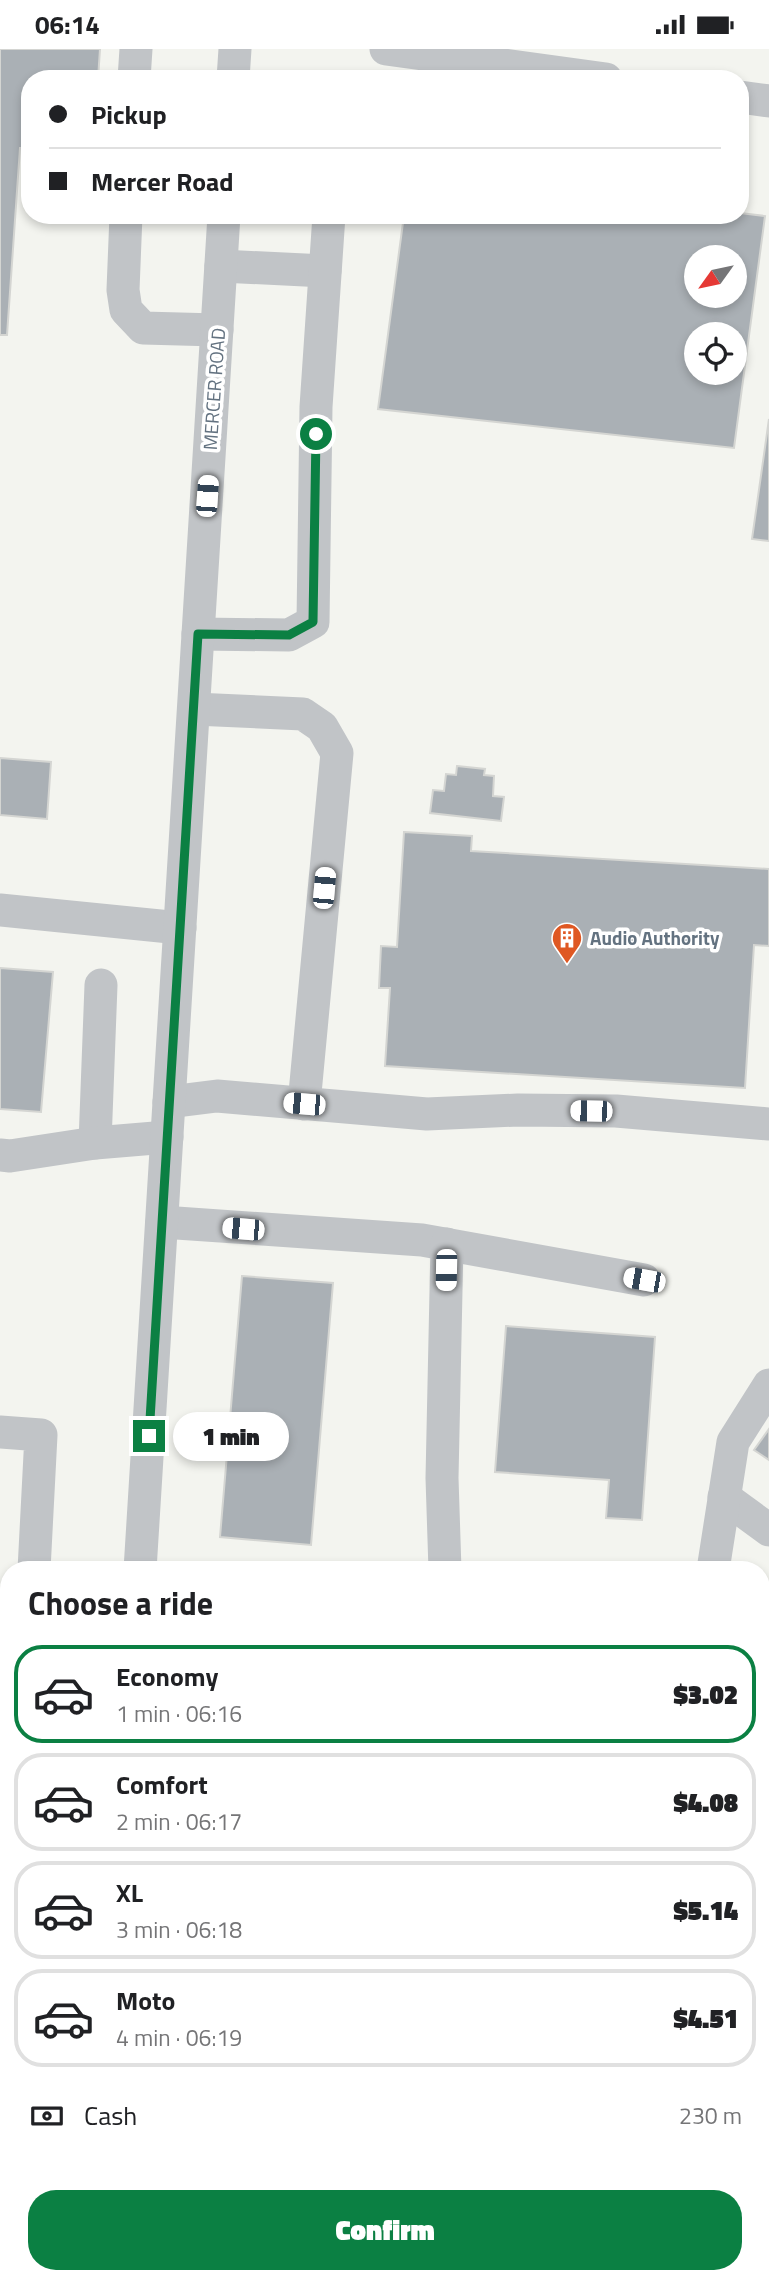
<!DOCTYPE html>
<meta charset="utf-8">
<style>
:root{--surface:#fff;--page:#f2f2f2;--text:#202124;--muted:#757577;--line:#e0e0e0;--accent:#0b8043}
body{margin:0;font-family:"Titillium Web",sans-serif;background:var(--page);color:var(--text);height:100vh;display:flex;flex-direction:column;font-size:26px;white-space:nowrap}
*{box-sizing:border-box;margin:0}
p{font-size:23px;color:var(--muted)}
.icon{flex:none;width:38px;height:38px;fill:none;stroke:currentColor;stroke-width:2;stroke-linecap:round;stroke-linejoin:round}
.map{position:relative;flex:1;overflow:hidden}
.drawer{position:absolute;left:0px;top:1512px;width:770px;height:723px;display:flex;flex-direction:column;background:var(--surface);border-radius:28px 28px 0 0;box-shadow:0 4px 10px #0003}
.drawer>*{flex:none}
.top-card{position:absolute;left:21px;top:21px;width:728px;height:154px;border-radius:28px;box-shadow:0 4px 10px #0003;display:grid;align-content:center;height:154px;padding:0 28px;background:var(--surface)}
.needle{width:46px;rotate:237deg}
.fabs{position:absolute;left:684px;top:196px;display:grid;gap:14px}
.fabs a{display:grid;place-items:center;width:63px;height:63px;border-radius:50%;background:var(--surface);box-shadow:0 4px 10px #0003;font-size:35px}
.end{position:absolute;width:32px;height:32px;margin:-16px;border:9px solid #0b8043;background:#fff;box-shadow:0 0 0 4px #fff}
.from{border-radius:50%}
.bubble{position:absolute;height:49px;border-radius:24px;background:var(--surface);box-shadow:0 4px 10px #0003;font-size:23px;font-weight:800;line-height:49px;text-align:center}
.car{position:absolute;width:21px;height:42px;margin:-21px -10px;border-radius:9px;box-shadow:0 0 5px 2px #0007;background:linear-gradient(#fff 24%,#345 0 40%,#fff 0 76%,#345 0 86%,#fff 0)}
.top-card b{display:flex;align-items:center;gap:24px;height:66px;font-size:26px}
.top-card b+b{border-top:2px solid var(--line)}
.top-card i{width:18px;height:18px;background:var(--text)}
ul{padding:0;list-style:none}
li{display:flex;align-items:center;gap:21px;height:98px;margin:0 14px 10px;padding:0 14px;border:4px solid var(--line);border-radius:28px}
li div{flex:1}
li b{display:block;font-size:26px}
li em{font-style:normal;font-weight:800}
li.selected{border-color:var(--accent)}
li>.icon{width:63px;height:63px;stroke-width:1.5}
h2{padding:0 28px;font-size:32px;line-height:84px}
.pay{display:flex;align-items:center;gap:18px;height:77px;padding:0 28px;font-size:26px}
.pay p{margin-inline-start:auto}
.cta{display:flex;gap:14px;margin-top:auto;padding:14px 28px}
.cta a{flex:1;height:80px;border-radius:28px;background:var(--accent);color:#fff;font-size:28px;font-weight:800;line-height:80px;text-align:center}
.status{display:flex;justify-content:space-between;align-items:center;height:49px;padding:0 35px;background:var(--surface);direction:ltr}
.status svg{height:19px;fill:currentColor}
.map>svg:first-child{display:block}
.building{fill:#aab0b5;stroke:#d4d5d2;stroke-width:2;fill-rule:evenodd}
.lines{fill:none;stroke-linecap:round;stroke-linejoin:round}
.minor{stroke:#c1c4c7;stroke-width:33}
.route{stroke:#0b8043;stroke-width:9}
.labels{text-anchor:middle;stroke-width:7;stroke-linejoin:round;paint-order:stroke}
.street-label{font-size:19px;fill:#637280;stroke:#fff}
.poi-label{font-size:19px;font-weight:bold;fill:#637280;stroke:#fff;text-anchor:start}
</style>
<div class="status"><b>06:14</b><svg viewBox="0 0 49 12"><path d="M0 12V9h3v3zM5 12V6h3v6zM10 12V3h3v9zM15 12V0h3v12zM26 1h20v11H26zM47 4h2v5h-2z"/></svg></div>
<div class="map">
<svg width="769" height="2234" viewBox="0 0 769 2234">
<rect width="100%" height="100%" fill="#f3f4ef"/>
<!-- building -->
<g class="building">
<polygon points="0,0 100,0 98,30 30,30 30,99 20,99 7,286 0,286"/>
<path d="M 740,164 L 765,167 L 734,399 L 378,360 L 404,166 L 740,166 ZM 696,208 L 735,208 L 735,247 L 696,247 ZM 696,285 L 735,285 L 735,324 L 696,324 Z"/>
<polygon points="769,370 769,492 752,490"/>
<polygon points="0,709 51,713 47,770 0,766"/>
<polygon points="457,717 485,720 484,726 494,727 493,747 504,748 501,772 430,764 433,741 444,742 446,725 456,726"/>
<polygon points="404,783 472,787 471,802 769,820 769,897 754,896 745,1039 385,1017 390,939 379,939 381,897 397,898"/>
<polygon points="0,919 53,923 41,1063 0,1060"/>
<polygon points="242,1227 333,1234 311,1496 220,1488"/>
<polygon points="506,1277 655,1288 642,1471 606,1469 609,1431 495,1423"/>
<polygon points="769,1380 769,1411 754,1401"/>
<polygon points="0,1686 9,1686 7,1803 0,1802"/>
<polygon points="761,1787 769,1787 769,1989 761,1988"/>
</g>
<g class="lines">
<!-- minor -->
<g class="minor">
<polyline points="386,0 606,30"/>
<polyline points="134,30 136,0"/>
<polyline points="233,30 235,0"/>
<polyline points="740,48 769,52"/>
<polyline points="126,166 123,241 126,261 143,279 217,281"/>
<polyline points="221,217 325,222"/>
<polyline points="198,585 289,586 313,573 316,358 329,166"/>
<polyline points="194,660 303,665 322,678 337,704 304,1055"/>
<polyline points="0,861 180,879"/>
<polyline points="169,1053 217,1047 427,1065 518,1061 616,1062 769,1075"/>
<polyline points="95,1094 101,936"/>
<polyline points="0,1106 10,1107 95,1094 167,1088"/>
<polyline points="162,1173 422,1191 644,1231"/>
<polyline points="0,1383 41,1386 34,1521"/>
<polyline points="724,1448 769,1481"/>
<polyline points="140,1521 224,166"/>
<polyline points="445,1521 442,1429 447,1195"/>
<polyline points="713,1521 733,1393 769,1336"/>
<polyline points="761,1577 769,1573"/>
<polyline points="0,1623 9,1622"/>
<polyline points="761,1630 769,1632"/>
<polyline points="0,1910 2,1869"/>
<polyline points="0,2020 4,2055 9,2056"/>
<polyline points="86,2234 87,2226"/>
</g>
</g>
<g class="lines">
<!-- route -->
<polyline class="route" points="149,1387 198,585 289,586 313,573 316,385"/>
</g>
<!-- icons -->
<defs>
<g id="building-pin" transform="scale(1.575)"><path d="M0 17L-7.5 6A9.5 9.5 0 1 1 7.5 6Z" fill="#df5823" stroke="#fff"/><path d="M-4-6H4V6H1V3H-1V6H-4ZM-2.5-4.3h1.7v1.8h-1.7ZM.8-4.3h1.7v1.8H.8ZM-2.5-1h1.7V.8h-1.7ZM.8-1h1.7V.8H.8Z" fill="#fff"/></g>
</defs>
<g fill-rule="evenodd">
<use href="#building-pin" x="567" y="889"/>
</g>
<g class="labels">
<!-- street labels -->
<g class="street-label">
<text transform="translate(214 340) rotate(-86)" y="7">MERCER ROAD</text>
</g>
<!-- poi labels -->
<g class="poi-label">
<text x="590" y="896">Audio Authority</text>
</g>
</g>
</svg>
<div class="fabs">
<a><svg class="needle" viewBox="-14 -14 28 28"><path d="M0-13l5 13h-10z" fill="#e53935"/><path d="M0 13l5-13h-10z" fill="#757577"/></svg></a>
<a><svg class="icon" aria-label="locate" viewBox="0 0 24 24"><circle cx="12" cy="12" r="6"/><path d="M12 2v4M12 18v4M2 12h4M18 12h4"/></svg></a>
</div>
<i class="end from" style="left:316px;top:385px"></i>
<i class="end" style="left:149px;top:1387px"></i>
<div class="bubble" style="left:173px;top:1363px;width:116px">1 min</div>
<i class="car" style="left:207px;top:447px;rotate:4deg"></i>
<i class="car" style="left:324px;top:839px;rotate:5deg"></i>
<i class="car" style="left:304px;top:1055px;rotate:275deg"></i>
<i class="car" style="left:591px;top:1062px;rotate:271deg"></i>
<i class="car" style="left:243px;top:1180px;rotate:275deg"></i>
<i class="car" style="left:446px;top:1221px;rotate:181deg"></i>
<i class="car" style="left:644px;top:1231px;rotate:280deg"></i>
<div class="top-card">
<b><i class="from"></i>Pickup</b>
<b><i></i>Mercer Road</b>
</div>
<section class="drawer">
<h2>Choose a ride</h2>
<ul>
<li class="selected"><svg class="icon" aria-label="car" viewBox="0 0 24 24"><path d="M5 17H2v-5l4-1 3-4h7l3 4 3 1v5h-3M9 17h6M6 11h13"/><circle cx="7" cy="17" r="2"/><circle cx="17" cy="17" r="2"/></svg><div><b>Economy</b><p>1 min · 06:16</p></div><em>$3.02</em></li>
<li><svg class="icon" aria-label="car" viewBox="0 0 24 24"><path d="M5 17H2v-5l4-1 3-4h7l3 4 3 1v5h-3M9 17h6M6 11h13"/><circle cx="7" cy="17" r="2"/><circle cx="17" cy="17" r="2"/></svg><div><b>Comfort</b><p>2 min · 06:17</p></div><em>$4.08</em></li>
<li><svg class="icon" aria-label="car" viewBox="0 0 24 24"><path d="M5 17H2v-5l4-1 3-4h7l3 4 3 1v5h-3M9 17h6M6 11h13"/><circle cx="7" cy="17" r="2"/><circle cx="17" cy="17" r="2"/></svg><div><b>XL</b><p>3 min · 06:18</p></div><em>$5.14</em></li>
<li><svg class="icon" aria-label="car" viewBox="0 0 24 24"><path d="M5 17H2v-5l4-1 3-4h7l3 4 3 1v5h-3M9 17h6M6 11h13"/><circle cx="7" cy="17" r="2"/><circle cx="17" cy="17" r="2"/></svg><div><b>Moto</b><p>4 min · 06:19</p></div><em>$4.51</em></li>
</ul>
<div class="pay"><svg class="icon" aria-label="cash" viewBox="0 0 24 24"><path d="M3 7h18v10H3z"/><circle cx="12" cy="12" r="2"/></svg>Cash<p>230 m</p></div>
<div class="cta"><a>Confirm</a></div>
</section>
</div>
